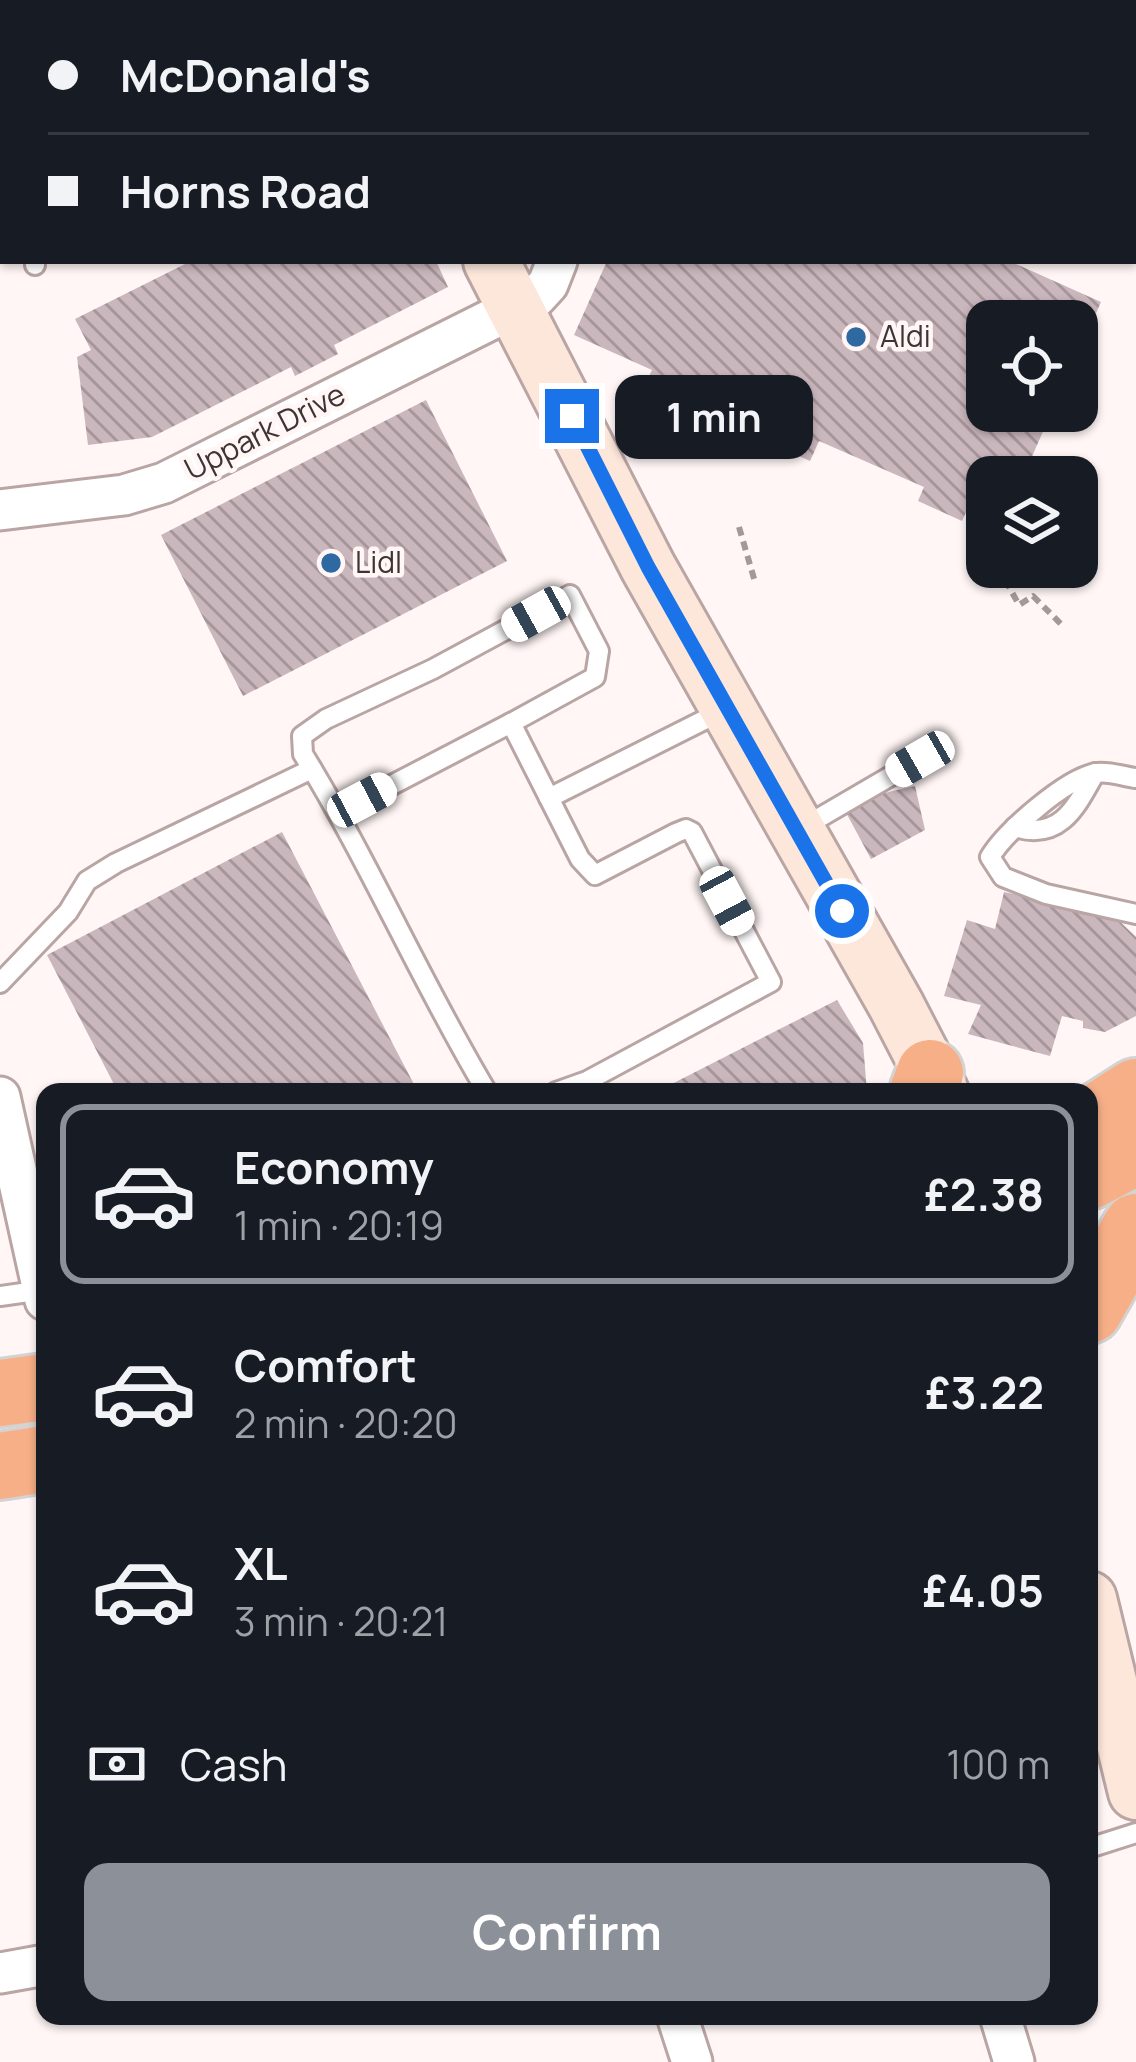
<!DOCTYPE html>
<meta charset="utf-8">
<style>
:root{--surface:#171b24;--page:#20242c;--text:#f1f3f6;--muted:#9ea1a6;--line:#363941;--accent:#8c9099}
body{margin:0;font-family:Manrope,sans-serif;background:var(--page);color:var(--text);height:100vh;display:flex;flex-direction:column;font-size:45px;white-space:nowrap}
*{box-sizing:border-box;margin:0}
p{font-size:39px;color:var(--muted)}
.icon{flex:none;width:66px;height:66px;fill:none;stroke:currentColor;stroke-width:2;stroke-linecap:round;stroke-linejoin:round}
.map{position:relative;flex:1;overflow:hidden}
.panel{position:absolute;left:36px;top:1083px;width:1062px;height:942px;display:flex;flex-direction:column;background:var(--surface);border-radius:24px;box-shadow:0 3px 9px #0004}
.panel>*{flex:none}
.top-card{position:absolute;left:0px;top:0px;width:1137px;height:264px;box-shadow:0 3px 9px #0004;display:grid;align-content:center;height:264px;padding:0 48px;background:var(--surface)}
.tools{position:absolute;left:966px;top:300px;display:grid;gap:24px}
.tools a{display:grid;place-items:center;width:132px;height:132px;border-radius:24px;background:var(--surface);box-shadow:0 3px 9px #0004;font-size:60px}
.end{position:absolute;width:54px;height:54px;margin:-27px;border:15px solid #1a73e8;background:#fff;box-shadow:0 0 0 6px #fff}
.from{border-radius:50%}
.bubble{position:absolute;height:84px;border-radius:24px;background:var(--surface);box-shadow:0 3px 9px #0004;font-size:39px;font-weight:700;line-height:84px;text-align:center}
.car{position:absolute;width:36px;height:72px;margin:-36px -18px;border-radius:15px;box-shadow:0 0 9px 3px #0007;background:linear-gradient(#fff 24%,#345 0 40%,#fff 0 76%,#345 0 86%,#fff 0)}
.top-card b{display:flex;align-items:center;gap:42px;height:114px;font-size:45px}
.top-card b+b{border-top:3px solid var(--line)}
.top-card i{width:30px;height:30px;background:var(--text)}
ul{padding:21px 0 0;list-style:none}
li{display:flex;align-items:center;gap:36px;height:180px;margin:0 24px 18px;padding:0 24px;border:6px solid transparent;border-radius:24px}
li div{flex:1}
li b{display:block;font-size:45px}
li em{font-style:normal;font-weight:700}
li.selected{border-color:var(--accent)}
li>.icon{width:108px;height:108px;stroke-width:1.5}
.pay{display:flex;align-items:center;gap:30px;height:132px;padding:0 48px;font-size:45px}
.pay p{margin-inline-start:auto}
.primary-button{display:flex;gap:24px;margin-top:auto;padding:24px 48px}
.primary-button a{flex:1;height:138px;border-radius:24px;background:var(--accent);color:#fff;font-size:48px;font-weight:700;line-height:138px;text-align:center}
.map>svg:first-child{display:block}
.building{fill:url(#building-back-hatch)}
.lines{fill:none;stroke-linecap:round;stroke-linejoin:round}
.lane-casing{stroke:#b9a5a3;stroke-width:24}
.street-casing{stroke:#b9a5a3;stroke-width:45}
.secondary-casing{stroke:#b9a5a3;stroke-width:60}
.highway-casing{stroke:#d4d3d2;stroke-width:72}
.path{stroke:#a29998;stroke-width:6;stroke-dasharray:9 6;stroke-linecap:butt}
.lane{stroke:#fff;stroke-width:18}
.street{stroke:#fff;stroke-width:39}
.secondary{stroke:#fde7db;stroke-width:54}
.highway{stroke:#f7af88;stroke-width:66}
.route{stroke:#1a73e8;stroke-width:15}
.poi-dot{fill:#2e69a1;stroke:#fff6f5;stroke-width:4.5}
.labels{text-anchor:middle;stroke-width:9;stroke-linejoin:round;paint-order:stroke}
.poi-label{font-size:30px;fill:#3d3534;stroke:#fff6f5;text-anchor:start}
.street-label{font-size:30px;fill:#3d3534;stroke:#fff6f5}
</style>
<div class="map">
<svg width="1136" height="2062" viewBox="0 0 1136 2062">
<defs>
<pattern id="building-back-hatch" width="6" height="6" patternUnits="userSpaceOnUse" patternTransform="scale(3)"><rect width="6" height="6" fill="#cab7bd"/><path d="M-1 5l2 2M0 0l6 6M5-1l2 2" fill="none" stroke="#a5969a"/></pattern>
</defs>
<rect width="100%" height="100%" fill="#fff6f5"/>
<!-- building -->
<g class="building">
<polygon points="191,261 436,261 448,287 334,345 338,354 295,376 291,367 152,437 88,445 77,357 91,350 75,319"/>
<polygon points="607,261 1009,261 1101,302 1077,356 1077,321 987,321 987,411 1052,411 1023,477 987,477 987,517 968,508 962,521 918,501 924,487 819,441 810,461 644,387 652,370 574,335"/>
<polygon points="426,400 507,561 243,696 161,535"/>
<polygon points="915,786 925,830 871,859 843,807 857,799"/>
<polygon points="282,832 418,1092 118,1092 47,955"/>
<polygon points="1004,892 1112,914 1136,937 1136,1016 1105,1032 1083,1028 1083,1021 1062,1016 1050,1056 968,1034 981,1005 944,996 967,920 995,929"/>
<polygon points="837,1000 863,1043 867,1092 656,1092"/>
</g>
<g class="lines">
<!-- lane casing -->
<g class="lane-casing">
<g id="lane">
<polyline points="470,0 474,3"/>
<polyline points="433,3 439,0"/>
<polyline points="0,92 3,100"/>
<polyline points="35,265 35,261"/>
<path d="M 1135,778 C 1123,776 1107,771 1096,773 C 1065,779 1006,831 990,857 L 1003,877 L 1046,894 L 1136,914"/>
<polyline points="549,798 722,711"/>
<polyline points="338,813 511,723 580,859 595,875 676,833 686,829 692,832 771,982 587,1081 556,1092"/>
<path d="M 1015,827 C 1060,841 1076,807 1095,773"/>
<polyline points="800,829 920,759"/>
<polyline points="0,983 68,912 87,881 116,863 312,769"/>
<path d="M 487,1092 C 421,982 370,863 303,754 L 302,736 L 326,719 L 433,669 L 570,595 L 599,651 L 595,677 L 511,723"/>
<polyline points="0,1296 43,1290"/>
<polyline points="1089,1848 1136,1833"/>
</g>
</g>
<!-- street casing -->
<g class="street-casing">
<g id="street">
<polyline points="663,3 665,0"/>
<polyline points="0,510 124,495 164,483 536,297 548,284 557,261"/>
<polyline points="0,1097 45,1300"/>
<polyline points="0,1973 45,1965"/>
<polyline points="677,2016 692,2062"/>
<polyline points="1000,2016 1014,2062"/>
</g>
</g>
<!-- secondary casing -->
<g class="secondary-casing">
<g id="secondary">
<polyline points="350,0 352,3"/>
<polyline points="491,261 648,567 896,1005 941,1092"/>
<polyline points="1089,1599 1136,1792"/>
</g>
</g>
<!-- highway casing -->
<g class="highway-casing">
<g id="highway">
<polyline points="923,1092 930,1073"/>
<polyline points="1089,1122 1136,1092"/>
<polyline points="1089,1176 1136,1151"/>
<polyline points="1089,1310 1136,1227"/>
<polyline points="0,1393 45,1387"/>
<polyline points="0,1466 45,1459"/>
</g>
</g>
<!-- path -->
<g class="path">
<polyline points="739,527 755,582"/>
<polyline points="998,567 1019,605 1033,596 1063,626"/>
</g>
<!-- lane -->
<use href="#lane" class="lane"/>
<!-- street -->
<use href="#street" class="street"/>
<!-- secondary -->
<use href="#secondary" class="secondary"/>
<!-- highway -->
<use href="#highway" class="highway"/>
</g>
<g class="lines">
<!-- route -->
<polyline class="route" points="572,416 648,567 842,911"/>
</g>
<!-- markers -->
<g class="poi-dot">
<circle cx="856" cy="337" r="12"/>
<circle cx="331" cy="563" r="12"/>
</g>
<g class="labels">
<!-- poi labels -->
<g class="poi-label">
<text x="880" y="347">Aldi</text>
<text x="355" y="573">Lidl</text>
</g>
<!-- street labels -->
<g class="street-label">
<text transform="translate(265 432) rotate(-27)" y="10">Uppark Drive</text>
</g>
</g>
</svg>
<div class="tools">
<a><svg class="icon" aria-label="locate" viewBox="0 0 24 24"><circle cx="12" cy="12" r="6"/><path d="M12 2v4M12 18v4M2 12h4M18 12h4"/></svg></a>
<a><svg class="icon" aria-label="layers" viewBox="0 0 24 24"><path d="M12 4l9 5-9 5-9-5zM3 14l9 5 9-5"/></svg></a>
</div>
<i class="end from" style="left:842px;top:911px"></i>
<i class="end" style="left:572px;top:416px"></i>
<div class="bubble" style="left:615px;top:375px;width:198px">1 min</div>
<i class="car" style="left:536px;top:614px;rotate:241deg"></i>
<i class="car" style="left:920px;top:759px;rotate:240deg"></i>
<i class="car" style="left:362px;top:800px;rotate:62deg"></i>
<i class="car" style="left:727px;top:901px;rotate:152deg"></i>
<div class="top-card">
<b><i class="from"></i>McDonald's</b>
<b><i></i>Horns Road</b>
</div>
<section class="panel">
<ul>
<li class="selected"><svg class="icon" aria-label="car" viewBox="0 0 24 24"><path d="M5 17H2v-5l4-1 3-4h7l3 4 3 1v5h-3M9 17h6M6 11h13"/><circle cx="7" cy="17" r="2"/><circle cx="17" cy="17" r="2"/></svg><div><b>Economy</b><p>1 min · 20:19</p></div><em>£2.38</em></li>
<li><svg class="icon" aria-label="car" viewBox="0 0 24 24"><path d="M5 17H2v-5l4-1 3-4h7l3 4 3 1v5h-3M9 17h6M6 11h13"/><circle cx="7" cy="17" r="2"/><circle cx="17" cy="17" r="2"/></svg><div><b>Comfort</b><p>2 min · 20:20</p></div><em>£3.22</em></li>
<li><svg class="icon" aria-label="car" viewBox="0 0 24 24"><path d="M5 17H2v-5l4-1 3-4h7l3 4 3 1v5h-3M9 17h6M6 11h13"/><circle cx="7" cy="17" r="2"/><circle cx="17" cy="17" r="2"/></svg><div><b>XL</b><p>3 min · 20:21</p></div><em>£4.05</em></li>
</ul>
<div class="pay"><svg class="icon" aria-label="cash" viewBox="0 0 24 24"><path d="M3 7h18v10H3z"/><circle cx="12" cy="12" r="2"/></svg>Cash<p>100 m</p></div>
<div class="primary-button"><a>Confirm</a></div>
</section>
</div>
